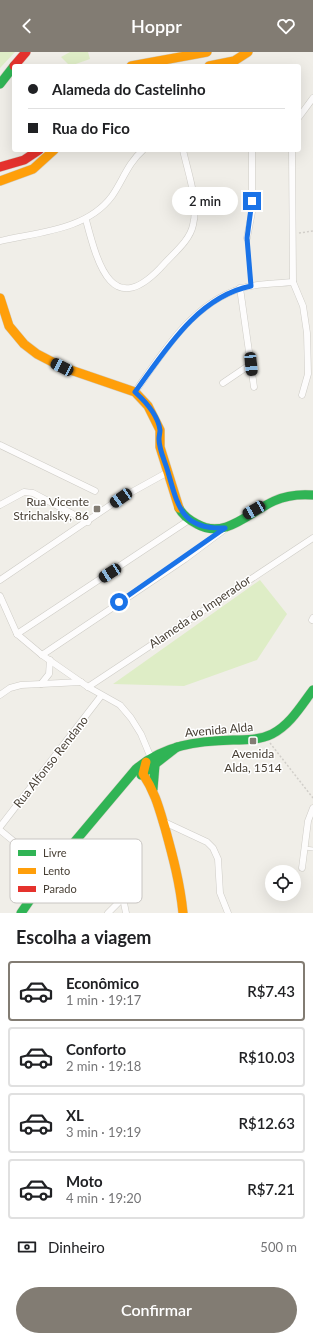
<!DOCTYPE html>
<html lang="pt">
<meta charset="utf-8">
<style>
:root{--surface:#fff;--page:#f2f2f2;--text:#202124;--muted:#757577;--line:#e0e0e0;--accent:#827c73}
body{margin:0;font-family:Lato,sans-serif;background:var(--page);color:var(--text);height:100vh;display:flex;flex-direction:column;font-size:15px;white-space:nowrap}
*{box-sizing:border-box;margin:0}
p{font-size:13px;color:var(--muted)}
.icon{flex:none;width:22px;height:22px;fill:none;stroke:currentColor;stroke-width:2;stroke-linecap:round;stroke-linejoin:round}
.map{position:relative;height:861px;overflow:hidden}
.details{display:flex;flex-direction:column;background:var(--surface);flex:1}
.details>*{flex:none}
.hud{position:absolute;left:12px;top:12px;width:289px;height:88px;border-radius:4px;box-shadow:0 4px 16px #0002;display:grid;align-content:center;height:88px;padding:0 16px;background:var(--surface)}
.buttons{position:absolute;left:265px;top:813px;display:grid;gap:8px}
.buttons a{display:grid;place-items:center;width:36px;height:36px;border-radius:50%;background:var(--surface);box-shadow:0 4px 16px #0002;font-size:20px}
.end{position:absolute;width:18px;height:18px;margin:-9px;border:5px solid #1a73e8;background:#fff;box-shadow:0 0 0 2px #fff}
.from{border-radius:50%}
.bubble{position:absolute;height:28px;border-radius:14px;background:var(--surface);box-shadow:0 4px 16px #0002;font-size:13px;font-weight:600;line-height:28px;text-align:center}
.car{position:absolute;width:12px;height:24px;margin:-12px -6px;border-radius:5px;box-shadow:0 0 3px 1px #0007;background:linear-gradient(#222 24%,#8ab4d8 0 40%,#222 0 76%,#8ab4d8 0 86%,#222 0)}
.hud b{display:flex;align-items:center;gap:14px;height:38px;font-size:15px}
.hud b+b{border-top:1px solid var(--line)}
.hud i{width:10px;height:10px;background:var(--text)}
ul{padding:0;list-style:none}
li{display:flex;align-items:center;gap:12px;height:60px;margin:0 8px 6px;padding:0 8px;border:2px solid var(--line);border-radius:4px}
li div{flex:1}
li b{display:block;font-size:15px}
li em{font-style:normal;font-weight:600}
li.selected{border-color:var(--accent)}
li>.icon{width:36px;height:36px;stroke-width:1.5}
h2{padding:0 16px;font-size:18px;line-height:48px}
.pay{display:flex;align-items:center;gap:10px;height:44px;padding:0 16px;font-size:15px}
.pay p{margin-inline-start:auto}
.primary-button{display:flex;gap:8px;margin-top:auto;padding:8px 16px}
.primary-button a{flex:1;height:46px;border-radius:24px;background:var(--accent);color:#fff;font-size:16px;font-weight:600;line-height:46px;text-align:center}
header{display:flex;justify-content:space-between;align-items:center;height:52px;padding:0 16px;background:var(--accent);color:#fff;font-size:18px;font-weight:600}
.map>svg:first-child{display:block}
.green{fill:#deedc6}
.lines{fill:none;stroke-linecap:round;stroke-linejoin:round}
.lane-casing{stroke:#ceccc6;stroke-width:4}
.street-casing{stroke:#ceccc6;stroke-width:7}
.fast-casing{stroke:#d1ccc0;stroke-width:10}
.slow-casing{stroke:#d1ccc0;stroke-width:10}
.jam-casing{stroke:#d1ccc0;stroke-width:10}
.path{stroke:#d1cec9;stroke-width:1.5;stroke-dasharray:2 2;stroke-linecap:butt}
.lane{stroke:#fdfcfc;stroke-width:3}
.street{stroke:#fdfcfc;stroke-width:6}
.fast{stroke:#30b455;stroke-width:9}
.slow{stroke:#ff9f0a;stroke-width:9}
.jam{stroke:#e5322d;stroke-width:9}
.route{stroke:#1a73e8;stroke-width:5}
.poi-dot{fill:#827c73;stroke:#fff;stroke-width:1.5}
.labels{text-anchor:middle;stroke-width:3;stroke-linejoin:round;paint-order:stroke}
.poi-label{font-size:12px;fill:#473f34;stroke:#fff;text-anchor:end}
.street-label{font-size:12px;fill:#473f34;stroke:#fff}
.key{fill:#fff;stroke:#c8c5c2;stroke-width:1}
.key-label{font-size:11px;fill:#473f34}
</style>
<header><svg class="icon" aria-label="back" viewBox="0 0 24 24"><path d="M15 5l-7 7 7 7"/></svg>Hoppr<svg class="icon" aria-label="heart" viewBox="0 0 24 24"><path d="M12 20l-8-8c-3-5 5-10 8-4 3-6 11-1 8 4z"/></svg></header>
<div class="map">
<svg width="313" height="861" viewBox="0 0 313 861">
<rect width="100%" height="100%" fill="#f0eee8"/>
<!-- green -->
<g class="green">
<polygon points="0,0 15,0 0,16"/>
<polygon points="70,0 88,0 90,7 70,14 61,5"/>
<polygon points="260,528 287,562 257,608 184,634 113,632"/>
</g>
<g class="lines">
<!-- lane casing -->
<g class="lane-casing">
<g id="lane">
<polyline points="247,186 251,234"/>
<polyline points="305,796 313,797"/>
</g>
</g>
<!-- street casing -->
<g class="street-casing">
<g id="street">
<polyline points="299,65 313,46"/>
<polyline points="292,98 293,230 303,254 307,281 308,322 302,343"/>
<path d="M 86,168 C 98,214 113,269 164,212 C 175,200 190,188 193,173 C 199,150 188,121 183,98"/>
<polyline points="247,186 252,160 252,98"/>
<path d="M 0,189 C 39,180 87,178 112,144 C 123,128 128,111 143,98"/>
<polyline points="240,236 254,335"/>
<polyline points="223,331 251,312"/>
<path d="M 135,340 C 162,302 191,253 239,237 C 255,231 275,232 293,230"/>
<polyline points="0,393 95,439"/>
<polyline points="0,453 24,440 33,441 88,470"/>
<polyline points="0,528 121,446 168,420"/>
<polyline points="0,544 17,582 42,603 88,635 120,653 131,666 141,682 151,706"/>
<polyline points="312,568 313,566"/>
<polyline points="17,582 189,468"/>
<polyline points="42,603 185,507 225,477"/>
<polyline points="41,632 49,622 50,608"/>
<polyline points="88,635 313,486"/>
<polyline points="0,643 10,636 21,633 81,630"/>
<polyline points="162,769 207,790 213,796 218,807 220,841 228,861"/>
<polyline points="0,775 101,644"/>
<polyline points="0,778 50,819"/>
<polyline points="302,816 308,769 313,756"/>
<polyline points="123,846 126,861"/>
<polyline points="108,861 123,846"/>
</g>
</g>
<!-- fast casing -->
<g class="fast-casing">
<g id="fast">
<polyline points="0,32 14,14"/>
<path d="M 179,456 C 183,464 189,468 197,472 C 225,488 249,460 274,449 C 287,443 300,442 313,443"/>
<polyline points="141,723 177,695"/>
<polyline points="153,737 155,713"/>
<path d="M 21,861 L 50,819 L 136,717 C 164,693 197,689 233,688 C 246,688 260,688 272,682 C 290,673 301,654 313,638"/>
</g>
</g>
<!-- slow casing -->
<g class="slow-casing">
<g id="slow">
<polyline points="131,14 207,0"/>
<polyline points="209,14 234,9 248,0"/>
<polyline points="0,129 33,117 54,98"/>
<polyline points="0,246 9,274 24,292 37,302 62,315 135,340 148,354 160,378 160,395 179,456"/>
<path d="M 146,710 L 143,722 C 155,740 159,756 165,776 C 173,805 180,831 183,861"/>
</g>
</g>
<!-- jam casing -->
<g class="jam-casing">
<g id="jam">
<polyline points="14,14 26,0"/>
<polyline points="0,115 24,108 39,98"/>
</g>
</g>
<!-- path -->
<g class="path">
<polyline points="299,181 313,179"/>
<polyline points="270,691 313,746"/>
<polyline points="87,789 112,815 119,824 122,841"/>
</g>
<!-- lane -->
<use href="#lane" class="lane"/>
<!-- street -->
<use href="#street" class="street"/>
<!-- fast -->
<use href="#fast" class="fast"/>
<!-- slow -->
<use href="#slow" class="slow"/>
<!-- jam -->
<use href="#jam" class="jam"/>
</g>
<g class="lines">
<!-- route -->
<path class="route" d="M 119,550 L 225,476 C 182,478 178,455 168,420 C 165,409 159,398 159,387 C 159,384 160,381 160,378 C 158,363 146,350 135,340 C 165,299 197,245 251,234 L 247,186 L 252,149"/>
</g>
<!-- markers -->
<g class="poi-dot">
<rect x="93" y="453" width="8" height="8" rx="2"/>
<rect x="249" y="685" width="8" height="8" rx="2"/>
</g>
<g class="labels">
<!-- poi labels -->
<g class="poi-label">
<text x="89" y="454">Rua Vicente<tspan x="89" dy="14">Strichalsky, 86</tspan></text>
<text x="253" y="706" text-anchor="middle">Avenida<tspan x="253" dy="14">Alda, 1514</tspan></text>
</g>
<!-- street labels -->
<g class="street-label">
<text transform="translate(200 560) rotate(-34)" y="4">Alameda do Imperador</text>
<text transform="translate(219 678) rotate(-5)" y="4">Avenida Alda</text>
<text transform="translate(51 710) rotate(-52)" y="4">Rua Alfonso Rendano</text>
</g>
</g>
<!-- legend -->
<rect x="10" y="787" width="132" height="64" rx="6" class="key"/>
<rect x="18" y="798" width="18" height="6" fill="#30b455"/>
<rect x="18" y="816" width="18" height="6" fill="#ff9f0a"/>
<rect x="18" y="834" width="18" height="6" fill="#e5322d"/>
<g class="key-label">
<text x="43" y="805">Livre</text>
<text x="43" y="823">Lento</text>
<text x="43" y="841">Parado</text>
</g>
</svg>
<div class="buttons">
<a><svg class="icon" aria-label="locate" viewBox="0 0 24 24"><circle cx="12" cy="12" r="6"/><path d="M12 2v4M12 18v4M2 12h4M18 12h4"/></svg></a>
</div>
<i class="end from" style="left:119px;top:550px"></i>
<i class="end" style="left:252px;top:149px"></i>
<div class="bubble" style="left:172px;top:135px;width:66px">2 min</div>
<i class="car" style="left:251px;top:312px;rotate:174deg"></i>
<i class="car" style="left:62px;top:315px;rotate:297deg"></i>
<i class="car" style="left:121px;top:446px;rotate:235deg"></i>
<i class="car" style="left:254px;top:458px;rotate:240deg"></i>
<i class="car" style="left:110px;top:521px;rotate:237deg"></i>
<div class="hud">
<b><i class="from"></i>Alameda do Castelinho</b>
<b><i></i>Rua do Fico</b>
</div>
</div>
<section class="details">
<h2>Escolha a viagem</h2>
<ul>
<li class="selected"><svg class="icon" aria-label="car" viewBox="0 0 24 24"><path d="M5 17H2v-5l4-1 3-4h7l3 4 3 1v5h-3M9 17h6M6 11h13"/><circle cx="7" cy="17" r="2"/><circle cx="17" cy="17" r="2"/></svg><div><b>Econômico</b><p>1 min · 19:17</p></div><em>R$7.43</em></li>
<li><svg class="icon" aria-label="car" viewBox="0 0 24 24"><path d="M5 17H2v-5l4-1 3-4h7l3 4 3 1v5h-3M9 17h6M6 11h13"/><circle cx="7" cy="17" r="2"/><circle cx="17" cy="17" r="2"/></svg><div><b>Conforto</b><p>2 min · 19:18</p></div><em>R$10.03</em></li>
<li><svg class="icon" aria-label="car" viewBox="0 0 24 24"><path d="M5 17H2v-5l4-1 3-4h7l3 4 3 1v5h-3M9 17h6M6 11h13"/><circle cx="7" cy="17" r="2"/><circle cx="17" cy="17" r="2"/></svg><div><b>XL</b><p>3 min · 19:19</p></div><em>R$12.63</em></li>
<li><svg class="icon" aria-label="car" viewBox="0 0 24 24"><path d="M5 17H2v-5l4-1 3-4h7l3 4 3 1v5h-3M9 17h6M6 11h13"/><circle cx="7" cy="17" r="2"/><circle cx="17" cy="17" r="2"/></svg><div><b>Moto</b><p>4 min · 19:20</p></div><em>R$7.21</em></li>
</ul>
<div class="pay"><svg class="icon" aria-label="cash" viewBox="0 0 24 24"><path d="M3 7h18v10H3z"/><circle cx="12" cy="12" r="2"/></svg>Dinheiro<p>500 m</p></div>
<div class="primary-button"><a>Confirmar</a></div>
</section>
